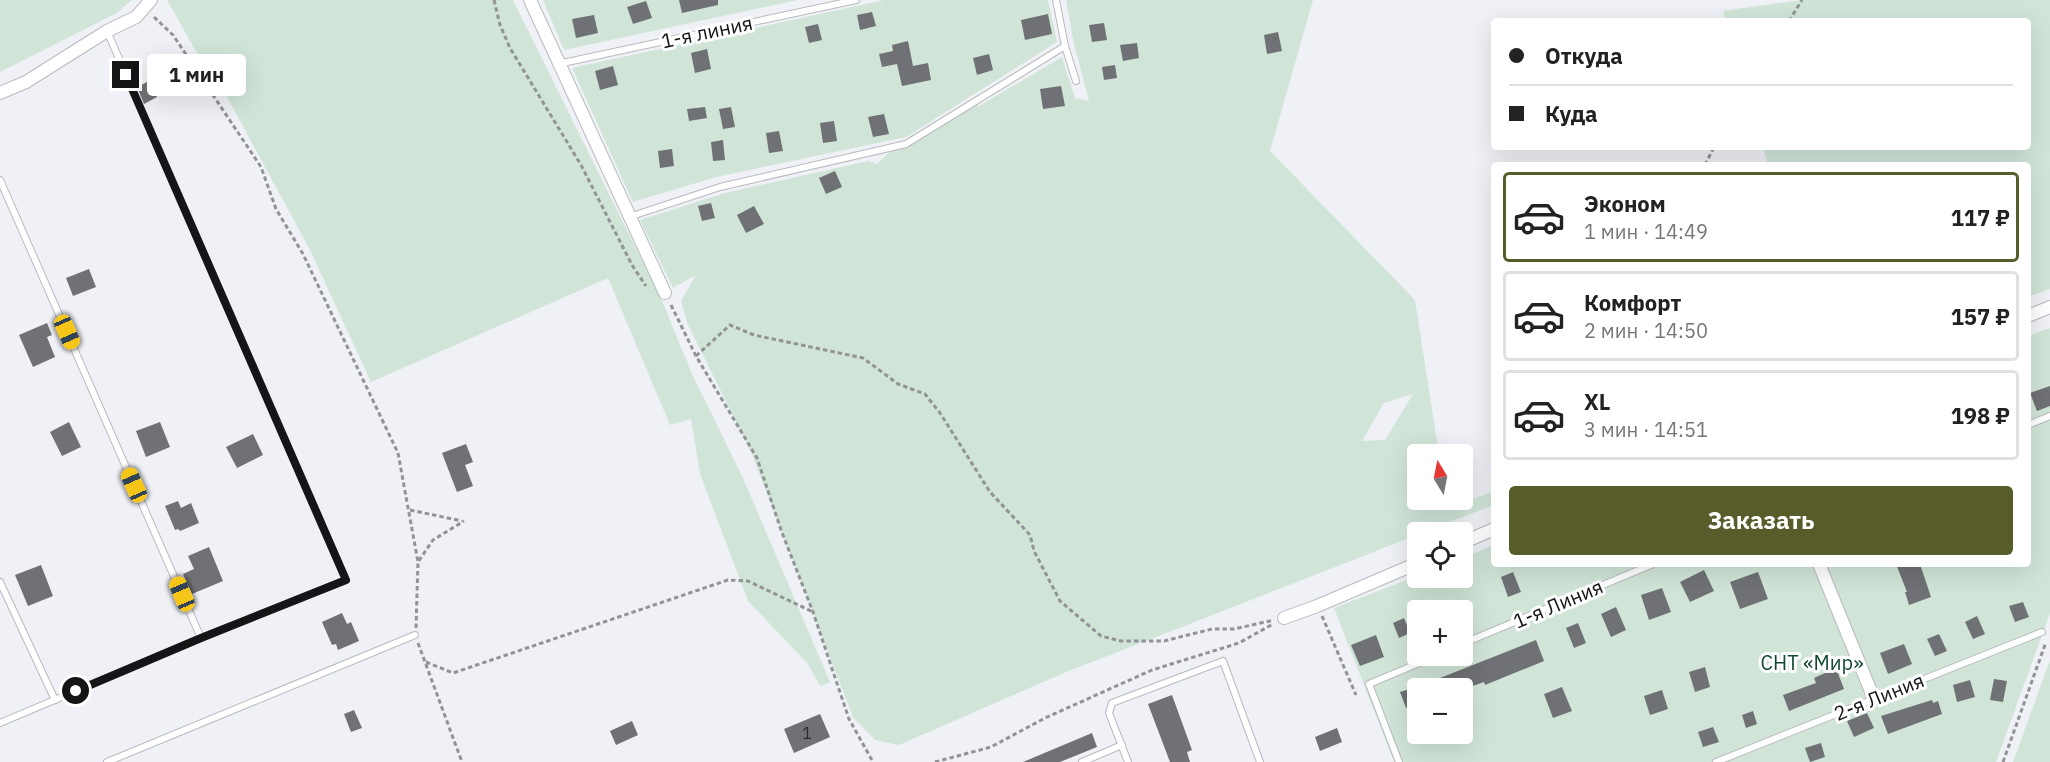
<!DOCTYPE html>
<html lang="ru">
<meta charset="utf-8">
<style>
:root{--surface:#fff;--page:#f2f2f2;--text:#222;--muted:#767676;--line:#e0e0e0;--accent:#585c2a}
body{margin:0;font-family:"IBM Plex Sans",sans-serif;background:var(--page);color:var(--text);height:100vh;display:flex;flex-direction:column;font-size:22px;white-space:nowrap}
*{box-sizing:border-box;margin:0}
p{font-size:20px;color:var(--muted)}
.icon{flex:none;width:33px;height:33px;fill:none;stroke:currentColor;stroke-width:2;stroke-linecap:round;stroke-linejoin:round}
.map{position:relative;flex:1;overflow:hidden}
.panel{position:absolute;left:1491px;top:162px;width:540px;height:405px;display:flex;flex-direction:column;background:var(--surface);border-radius:6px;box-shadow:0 6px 24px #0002}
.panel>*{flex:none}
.guide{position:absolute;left:1491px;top:18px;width:540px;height:132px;border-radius:6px;box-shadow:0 6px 24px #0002;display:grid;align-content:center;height:132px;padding:0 18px;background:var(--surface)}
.needle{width:39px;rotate:350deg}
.buttons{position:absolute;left:1407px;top:444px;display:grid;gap:12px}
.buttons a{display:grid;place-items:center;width:66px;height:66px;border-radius:6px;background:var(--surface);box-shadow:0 6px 24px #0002;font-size:30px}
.end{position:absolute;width:27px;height:27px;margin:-14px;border:8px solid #141516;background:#fff;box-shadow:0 0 0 3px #fff}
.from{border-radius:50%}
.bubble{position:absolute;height:42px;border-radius:6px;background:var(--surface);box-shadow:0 6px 24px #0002;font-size:20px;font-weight:700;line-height:42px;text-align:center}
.car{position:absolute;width:18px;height:36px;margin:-18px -9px;border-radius:8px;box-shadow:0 0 4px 2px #0007;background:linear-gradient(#f5c518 24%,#345 0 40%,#f5c518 0 76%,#345 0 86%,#f5c518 0)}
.guide b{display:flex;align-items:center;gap:21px;height:57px;font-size:22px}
.guide b+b{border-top:2px solid var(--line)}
.guide i{width:15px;height:15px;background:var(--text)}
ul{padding:10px 0 0;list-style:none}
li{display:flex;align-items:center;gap:18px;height:90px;margin:0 12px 9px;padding:0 6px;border:3px solid var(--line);border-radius:6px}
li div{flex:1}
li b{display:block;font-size:22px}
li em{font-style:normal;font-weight:700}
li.active{border-color:var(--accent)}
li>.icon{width:54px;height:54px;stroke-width:1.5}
.primary-button{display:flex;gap:12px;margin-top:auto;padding:12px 18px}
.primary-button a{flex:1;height:69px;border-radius:6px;background:var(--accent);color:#fff;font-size:24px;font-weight:700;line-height:69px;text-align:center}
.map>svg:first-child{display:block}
.green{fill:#d0e5d8;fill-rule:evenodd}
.building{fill:#6f7175}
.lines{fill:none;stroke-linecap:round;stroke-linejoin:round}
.service-casing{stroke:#b9babf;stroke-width:8}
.minor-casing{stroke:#b9babf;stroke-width:14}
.path{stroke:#929397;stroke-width:3;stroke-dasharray:4.5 3;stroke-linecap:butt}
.service{stroke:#fff;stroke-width:6}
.minor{stroke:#fff;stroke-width:12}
.route{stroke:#141516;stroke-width:8}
.labels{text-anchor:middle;stroke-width:6;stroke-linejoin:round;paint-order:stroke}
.number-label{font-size:16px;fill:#2b2c2e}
.street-label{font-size:20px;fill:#141516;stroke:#fefefe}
.park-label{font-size:20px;fill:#11482e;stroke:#fefefe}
</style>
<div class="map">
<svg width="2050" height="762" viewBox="0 0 2050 762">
<rect width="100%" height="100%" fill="#eff1f6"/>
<!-- green -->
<g class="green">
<polygon points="0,0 132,0 117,13 0,72"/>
<polygon points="167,0 513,0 663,303 692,374 743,478 830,682 820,686 808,664 748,601 700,474 691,419 670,425 608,278 371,382 309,248 222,88 202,62"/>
<polygon points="543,0 798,0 564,50"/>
<polygon points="884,0 1048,0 1057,42 906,137 716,177 633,202 572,68"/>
<path d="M 1066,0 L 1313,0 L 1270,151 L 1415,300 L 1439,454 L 1418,454 L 1418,500 L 1447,500 L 1448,508 L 1494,491 L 1494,505 L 1423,532 L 1418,532 L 1417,535 L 1064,673 L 899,745 L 875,740 L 853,717 L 751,452 L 688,325 L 681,301 L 696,275 L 673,288 L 640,220 L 725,193 L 868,161 L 877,164 L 892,150 L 966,103 L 979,106 L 1062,57 L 1075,98 L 1089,101 L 1074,44 ZM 1413,394 L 1385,440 L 1362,441 L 1384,403 Z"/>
<polygon points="1802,0 2050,0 2050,289 2028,297 2028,165 1768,165 1763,147 2028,147 2028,21 1726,21 1723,11"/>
<path d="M 2050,328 L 2050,613 L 1996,762 L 1394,762 L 1334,608 L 1417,576 L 1418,578 L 1462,578 L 1463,558 L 1494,545 L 1494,564 L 2028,564 L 2028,336 ZM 1418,610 L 1462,610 L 1462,656 L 1418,656 ZM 1418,688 L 1462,688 L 1462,734 L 1418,734 Z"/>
<polygon points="2050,660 2050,762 2013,762"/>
</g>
<!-- building -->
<g class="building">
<polygon points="679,0 718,0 718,5 682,13"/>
<polygon points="646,1 652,18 633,24 627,7"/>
<polygon points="872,12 876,26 860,30 857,15"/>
<polygon points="1048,14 1052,34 1025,40 1021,20"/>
<polygon points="594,15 598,33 576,38 572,19"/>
<polygon points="1104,23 1107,40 1092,42 1089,25"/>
<polygon points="818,24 822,40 809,43 805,27"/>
<polygon points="1278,32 1282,51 1267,54 1264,35"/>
<polygon points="908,41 913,66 928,63 931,80 902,86 897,64 882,67 879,54 893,51 892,45"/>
<polygon points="1137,43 1139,58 1123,61 1120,45"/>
<polygon points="707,49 711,69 695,73 691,53"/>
<polygon points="989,54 993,70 977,75 973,58"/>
<polygon points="1115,65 1117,78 1104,80 1102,67"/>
<polygon points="613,66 618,85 600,90 595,71"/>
<polygon points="149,81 157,97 144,104 137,87"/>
<polygon points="1061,86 1065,106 1043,109 1040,89"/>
<polygon points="705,107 707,118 689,121 687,109"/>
<polygon points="731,107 735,127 723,129 719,109"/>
<polygon points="884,114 889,134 873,137 868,117"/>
<polygon points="834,121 837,141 823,143 820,123"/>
<polygon points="779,131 783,151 769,153 766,133"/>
<polygon points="723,140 725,160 713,161 711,142"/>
<polygon points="672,149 674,166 660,168 658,151"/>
<polygon points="835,171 842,187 826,194 819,178"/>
<polygon points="711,203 715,218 702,221 698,206"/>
<polygon points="754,206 764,224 746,233 737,215"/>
<polygon points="89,269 96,287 73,296 66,278"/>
<polygon points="47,323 52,335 47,337 55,357 33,367 19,335"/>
<polygon points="2050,386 2050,406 2037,411 2030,393"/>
<polygon points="69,422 81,447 62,456 50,432"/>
<polygon points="160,422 170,447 146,457 136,431"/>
<polygon points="253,434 263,455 237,468 226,447"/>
<polygon points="466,444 473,462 465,465 473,486 457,492 442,453"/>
<polygon points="178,501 181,508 191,503 199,523 180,531 178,529 175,530 165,506"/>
<polygon points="209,547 223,581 192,594 183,574 194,569 188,556"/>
<polygon points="1896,564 1920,564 1931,597 1909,605 1905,592 1907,592"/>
<polygon points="41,565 53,596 28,606 15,575"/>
<polygon points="1704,570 1714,591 1690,602 1680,582"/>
<polygon points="1513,572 1521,592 1508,597 1501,577"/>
<polygon points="1758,572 1768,599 1740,609 1730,582"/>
<polygon points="1662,588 1671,612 1649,620 1641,595"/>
<polygon points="2023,602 2029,617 2015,622 2009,606"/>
<polygon points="1616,607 1626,630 1611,637 1601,614"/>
<polygon points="342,613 347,624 351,622 359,641 338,650 336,644 332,645 322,622"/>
<polygon points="1977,616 1985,634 1973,639 1965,622"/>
<polygon points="1404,618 1410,633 1399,638 1393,623"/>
<polygon points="1578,623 1586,643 1574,648 1566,628"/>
<polygon points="1939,634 1947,651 1935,656 1927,639"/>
<polygon points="1376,635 1384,657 1360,666 1351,645"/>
<polygon points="1536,640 1544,661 1485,685 1484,682 1467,688 1444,688 1440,678"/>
<polygon points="1904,644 1912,664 1888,674 1880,653"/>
<polygon points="1705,667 1710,687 1695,692 1689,672"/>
<polygon points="1836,668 1844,689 1789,711 1783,695 1816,683 1814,678"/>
<polygon points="1994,679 2007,681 2003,702 1990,700"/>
<polygon points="1970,680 1975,697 1957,702 1953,685"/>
<polygon points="1562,687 1572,711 1553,718 1544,694"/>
<polygon points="1413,688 1418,703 1406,708 1400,692"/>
<polygon points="1662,690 1668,709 1650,715 1644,696"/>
<polygon points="1172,695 1192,750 1187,752 1190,762 1170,762 1148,704"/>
<polygon points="1932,700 1933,703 1938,701 1942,714 1888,734 1881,716"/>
<polygon points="354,710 362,728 351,732 344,714"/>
<polygon points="1753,711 1757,724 1746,728 1742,715"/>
<polygon points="1867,713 1874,728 1854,737 1847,721"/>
<polygon points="820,714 830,737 794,753 784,729"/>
<polygon points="632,721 638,735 616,745 610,731"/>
<polygon points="1713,727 1719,742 1703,747 1698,732"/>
<polygon points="1337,728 1342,742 1320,751 1315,737"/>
<polygon points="1092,733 1097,747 1060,762 1023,762"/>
<polygon points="1821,743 1825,757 1810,762 1805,748"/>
</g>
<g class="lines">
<!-- service casing -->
<g class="service-casing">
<g id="service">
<polyline points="1056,0 1065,46 1076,81"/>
<polyline points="558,64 856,0"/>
<polyline points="0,180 201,638"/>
<polyline points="629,217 720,187 906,144 1065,46"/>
<polyline points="2028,425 2050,416"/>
<polyline points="0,582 55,700"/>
<polyline points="1462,644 1653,564"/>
<polyline points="0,723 201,638 346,580 107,31"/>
<polyline points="107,762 415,635"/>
<polyline points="1082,762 1122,745"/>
<polyline points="1128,762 1109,713 1112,703 1223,661 1260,762"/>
<polyline points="1399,762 1369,684 1436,656"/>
<polyline points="1716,762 2042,632"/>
</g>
</g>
<!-- minor casing -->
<g class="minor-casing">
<g id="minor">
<polyline points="530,0 665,293"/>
<polyline points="0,93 26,82 107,31 136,17 151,0"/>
<polyline points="2028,316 2050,307"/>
<polyline points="1462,543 1494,529"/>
<polyline points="1819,564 1874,699"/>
<polyline points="1284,618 1317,606 1418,563"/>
</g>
</g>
<!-- path -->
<g class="path">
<polyline points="494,0 500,25 510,48 581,165 632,265 646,286"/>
<polyline points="154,17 173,35 261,167 276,209 303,254 398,453 418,562"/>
<polyline points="1789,21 1802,0"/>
<polyline points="1705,165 1714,147"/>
<polyline points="671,305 696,356 757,458 781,530 813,612 849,719 873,762"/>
<polyline points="696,356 730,325 754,335 863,358 898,384 925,394 940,413 990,492 1030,535 1034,551 1060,601 1101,636 1121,641 1164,641 1212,629 1234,629 1274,620"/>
<polyline points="410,510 462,521"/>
<polyline points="1322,616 1356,695"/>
<polyline points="416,628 418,562 433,540 464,521"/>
<polyline points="418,643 462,762"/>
<polyline points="426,662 453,673 728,580 748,581 813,612"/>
<polyline points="935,762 991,747 1045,718 1152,670 1239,643 1273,624"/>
<polyline points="2003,762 2046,642"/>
</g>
<!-- service -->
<use href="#service" class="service"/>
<!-- minor -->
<use href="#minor" class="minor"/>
</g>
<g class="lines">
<!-- route -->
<polyline class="route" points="76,691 201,638 346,580 126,75"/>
</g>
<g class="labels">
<!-- number labels -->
<g class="number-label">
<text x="807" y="739">1</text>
</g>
<!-- street labels -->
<g class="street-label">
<text transform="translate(707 32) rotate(-12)" y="7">1-я линия</text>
<text transform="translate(1558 604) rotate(-23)" y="7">1-я Линия</text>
<text transform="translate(1879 697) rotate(-22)" y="7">2-я Линия</text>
</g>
<!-- park labels -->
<g class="park-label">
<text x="1812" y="670">СНТ «Мир»</text>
</g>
</g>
</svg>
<div class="buttons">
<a><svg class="needle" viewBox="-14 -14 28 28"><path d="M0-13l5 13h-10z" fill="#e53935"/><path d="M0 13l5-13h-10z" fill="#767676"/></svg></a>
<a><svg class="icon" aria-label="locate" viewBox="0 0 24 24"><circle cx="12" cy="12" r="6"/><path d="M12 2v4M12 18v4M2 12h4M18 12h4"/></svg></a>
<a>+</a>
<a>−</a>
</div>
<i class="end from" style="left:76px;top:691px"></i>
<i class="end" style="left:126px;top:75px"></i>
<div class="bubble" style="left:147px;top:54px;width:99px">1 мин</div>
<i class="car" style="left:67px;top:332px;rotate:156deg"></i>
<i class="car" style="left:134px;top:485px;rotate:336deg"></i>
<i class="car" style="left:182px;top:594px;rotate:337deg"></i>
<div class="guide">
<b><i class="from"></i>Откуда</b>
<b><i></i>Куда</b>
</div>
<section class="panel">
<ul>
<li class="active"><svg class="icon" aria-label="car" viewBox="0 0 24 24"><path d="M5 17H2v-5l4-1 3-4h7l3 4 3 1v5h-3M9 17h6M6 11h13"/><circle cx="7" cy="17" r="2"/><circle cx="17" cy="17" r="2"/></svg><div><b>Эконом</b><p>1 мин · 14:49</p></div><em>117 ₽</em></li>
<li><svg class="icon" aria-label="car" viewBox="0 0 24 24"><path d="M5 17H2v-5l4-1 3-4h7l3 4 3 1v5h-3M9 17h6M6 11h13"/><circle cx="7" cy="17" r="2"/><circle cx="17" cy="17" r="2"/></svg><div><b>Комфорт</b><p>2 мин · 14:50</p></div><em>157 ₽</em></li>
<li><svg class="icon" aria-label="car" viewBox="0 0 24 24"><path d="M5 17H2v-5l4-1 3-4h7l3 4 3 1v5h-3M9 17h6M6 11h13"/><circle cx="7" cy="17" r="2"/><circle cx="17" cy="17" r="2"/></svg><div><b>XL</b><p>3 мин · 14:51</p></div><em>198 ₽</em></li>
</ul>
<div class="primary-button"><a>Заказать</a></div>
</section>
</div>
